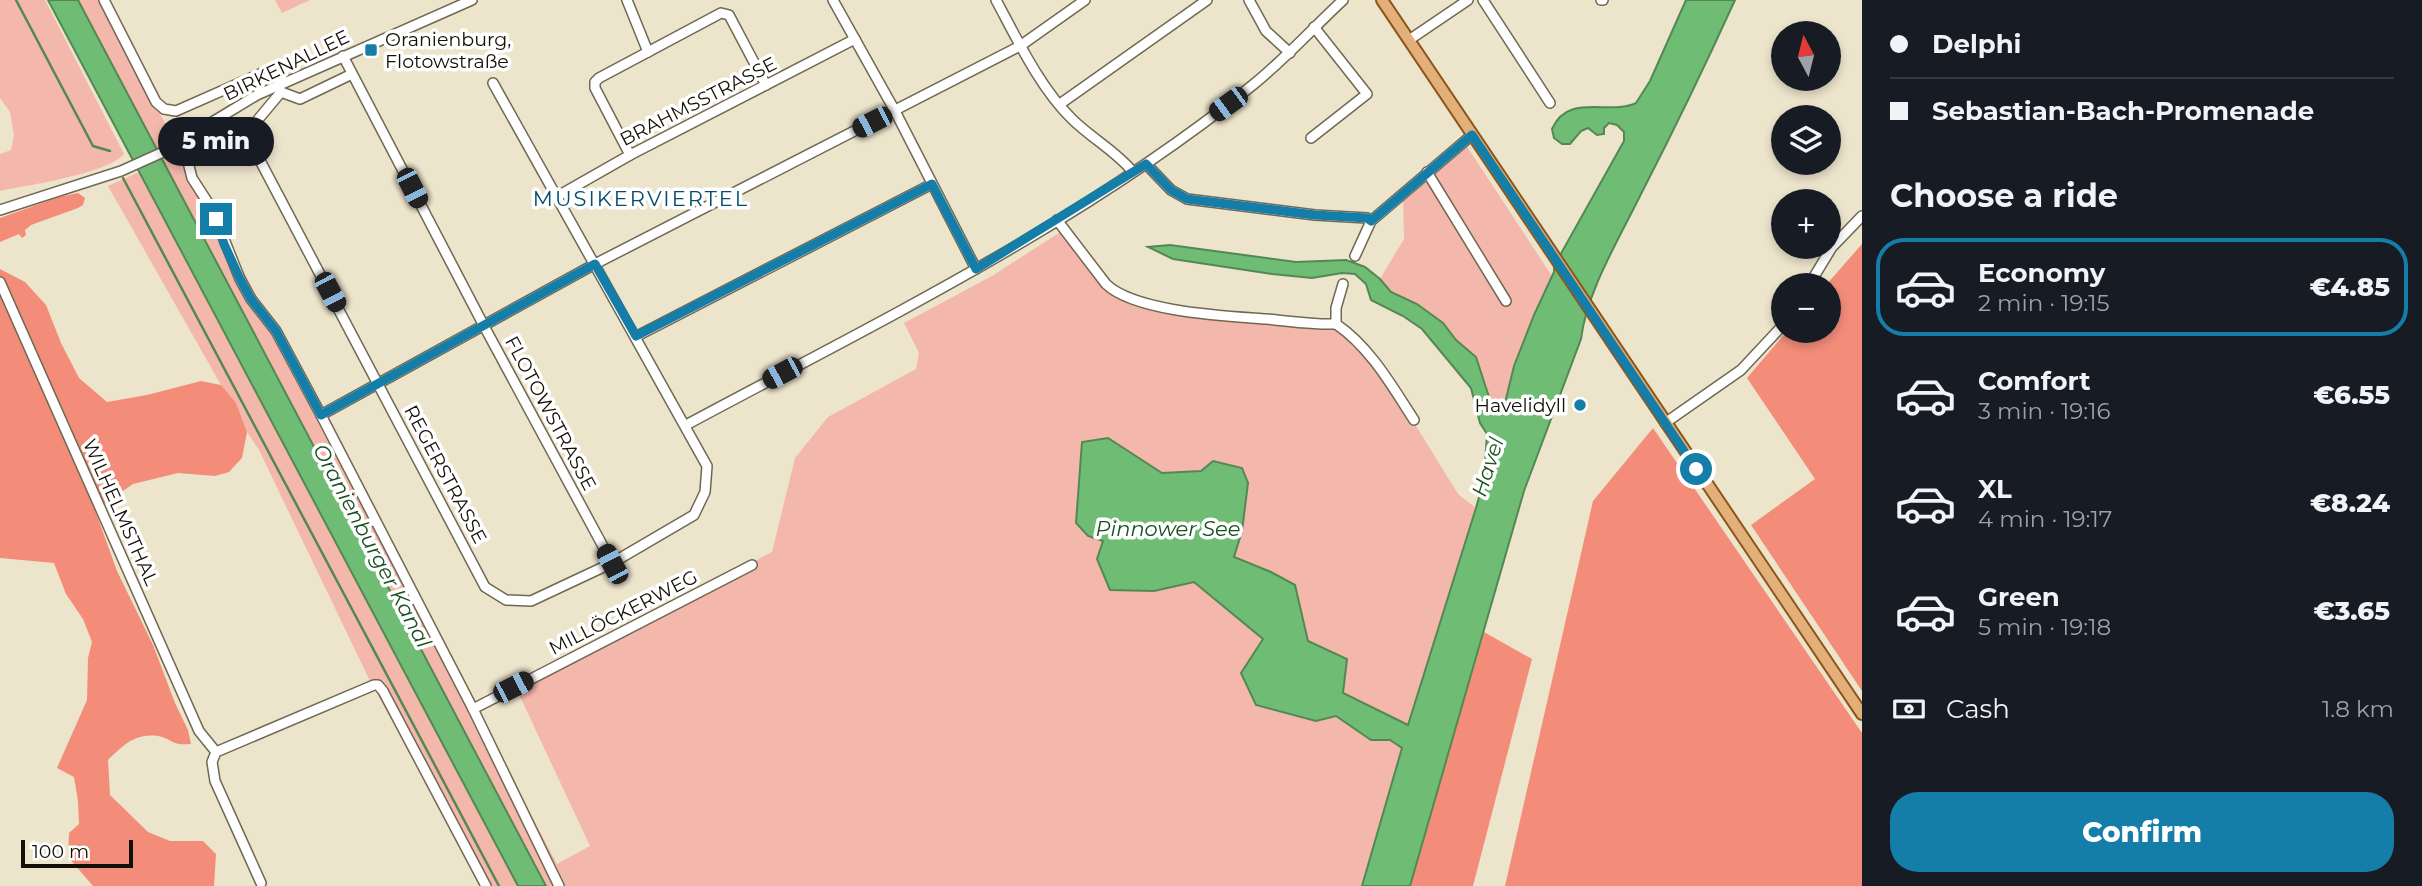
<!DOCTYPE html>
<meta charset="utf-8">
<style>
:root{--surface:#171b24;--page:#242831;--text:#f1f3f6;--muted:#9ea1a6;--line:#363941;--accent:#147ea8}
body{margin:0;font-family:Montserrat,sans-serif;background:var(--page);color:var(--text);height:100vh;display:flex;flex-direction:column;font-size:26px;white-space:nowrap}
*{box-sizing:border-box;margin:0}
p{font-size:23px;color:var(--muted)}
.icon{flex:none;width:38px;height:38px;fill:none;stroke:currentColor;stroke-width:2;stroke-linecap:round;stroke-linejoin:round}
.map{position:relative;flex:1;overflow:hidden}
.panel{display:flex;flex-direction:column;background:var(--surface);width:560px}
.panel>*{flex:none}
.hud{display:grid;align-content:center;height:154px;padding:0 28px;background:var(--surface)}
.needle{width:46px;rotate:353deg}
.buttons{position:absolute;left:1771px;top:21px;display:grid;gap:14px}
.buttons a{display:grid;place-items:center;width:70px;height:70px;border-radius:50%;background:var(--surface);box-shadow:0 4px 10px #0003;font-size:35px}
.scale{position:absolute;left:21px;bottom:18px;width:112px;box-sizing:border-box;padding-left:7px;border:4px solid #131008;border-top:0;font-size:19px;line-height:24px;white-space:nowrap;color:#131008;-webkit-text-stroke:5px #fff;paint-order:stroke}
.end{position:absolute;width:32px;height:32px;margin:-16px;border:9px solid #147ea8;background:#fff;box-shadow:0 0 0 4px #fff}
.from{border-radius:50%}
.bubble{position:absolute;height:49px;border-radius:24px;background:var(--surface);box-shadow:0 4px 10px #0003;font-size:23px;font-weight:800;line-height:49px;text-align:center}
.car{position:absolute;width:21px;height:42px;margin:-21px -10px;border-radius:9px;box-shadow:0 0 5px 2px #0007;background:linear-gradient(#222 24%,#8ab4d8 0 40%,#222 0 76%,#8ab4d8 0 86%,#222 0)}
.hud b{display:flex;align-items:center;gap:24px;height:66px;font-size:26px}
.hud b+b{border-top:2px solid var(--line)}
.hud i{width:18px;height:18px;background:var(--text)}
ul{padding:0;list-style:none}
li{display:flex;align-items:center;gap:21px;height:98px;margin:0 14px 10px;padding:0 14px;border:4px solid transparent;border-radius:28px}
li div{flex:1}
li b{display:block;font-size:26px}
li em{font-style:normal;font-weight:800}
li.current{border-color:var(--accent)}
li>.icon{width:63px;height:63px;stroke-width:1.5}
h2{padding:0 28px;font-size:32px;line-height:84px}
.pay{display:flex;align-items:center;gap:18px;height:77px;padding:0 28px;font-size:26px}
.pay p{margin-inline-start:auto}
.button{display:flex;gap:14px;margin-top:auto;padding:14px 28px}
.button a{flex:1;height:80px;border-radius:28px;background:var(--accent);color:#fff;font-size:28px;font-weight:800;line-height:80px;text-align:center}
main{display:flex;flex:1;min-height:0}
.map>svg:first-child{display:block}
.green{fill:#f4b7ab}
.forest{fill:#f38d7a}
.water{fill:#6fbc75;stroke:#538854;stroke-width:2}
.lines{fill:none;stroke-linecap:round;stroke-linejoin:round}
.stream{stroke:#538854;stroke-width:2.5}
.minor-casing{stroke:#706853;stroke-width:12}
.major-casing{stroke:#8e5519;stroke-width:14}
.minor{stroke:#fff;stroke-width:9}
.major{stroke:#e3af7a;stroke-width:10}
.route{stroke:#147ea8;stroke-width:9}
.poi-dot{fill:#147ea8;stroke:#fff;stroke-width:2.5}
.labels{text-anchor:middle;stroke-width:7;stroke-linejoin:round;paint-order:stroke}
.poi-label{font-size:19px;fill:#131008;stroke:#fff;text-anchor:start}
.street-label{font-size:19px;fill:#131008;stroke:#fff}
.neighbourhood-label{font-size:21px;letter-spacing:2px;fill:#024e6b;stroke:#fff}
.water-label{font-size:21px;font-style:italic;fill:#1a5021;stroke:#fff}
</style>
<main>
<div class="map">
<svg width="1862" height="886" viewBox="0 0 1862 886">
<rect width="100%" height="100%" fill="#ede4cc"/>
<!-- green -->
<g class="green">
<path d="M 0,0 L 45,0 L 124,154 C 107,174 28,185 0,191 L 0,154 L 11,150 L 14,135 L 10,112 L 0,98 Z"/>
<path d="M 78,0 L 100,0 L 557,864 L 590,846 L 516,688 L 772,552 L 795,458 L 828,417 L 916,369 L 919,353 L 904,323 L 992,276 L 1062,231 L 1106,291 L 1159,311 L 1333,327 C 1372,345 1433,455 1459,495 L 1476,508 L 1408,725 L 1343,693 L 1308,641 L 1301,618 L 1271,572 L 1234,557 L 1242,531 L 1248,483 L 1242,468 L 1162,473 L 1108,438 L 1103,541 L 1154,591 L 1194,582 L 1263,639 L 1258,648 L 1288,713 L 1298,714 L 1316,721 L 1336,716 L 1371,740 L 1390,740 L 1402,748 L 1362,886 L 546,886 Z"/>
<polygon points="275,0 310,0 282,13"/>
<polygon points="1462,139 1552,276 1514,366 1504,407 1495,415 1486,383 1476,357 1456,340 1443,323 1417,304 1391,292 1380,279 1404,239 1403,194"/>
<polygon points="139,172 518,886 484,886 370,681 259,450 247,432 236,404 221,385 108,186"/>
</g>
<!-- forest -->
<g class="forest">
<polygon points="78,193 85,198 83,205 78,208 31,225 25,230 26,235 22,238 19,234 0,242 0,218 59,197"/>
<polygon points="1862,244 1862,691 1751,525 1815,479 1747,378 1787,331 1829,331 1829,285 1826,285"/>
<path d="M 0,269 L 25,282 L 46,305 L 61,343 L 79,378 L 107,402 L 147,395 L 201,381 L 221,385 L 236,403 L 247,432 L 242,458 L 229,472 L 215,476 L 178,473 L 133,484 L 95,510 L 117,571 L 153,645 L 175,703 L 188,730 L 191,744 C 171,746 173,739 158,736 C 134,733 123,746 108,760 L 110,795 L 148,832 L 170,841 L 203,841 L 216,854 L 214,886 L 93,886 L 68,857 L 69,833 L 79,824 L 78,801 L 74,777 L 57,768 L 87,700 L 88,658 L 92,642 L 83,619 L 66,594 L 54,563 L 0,558 Z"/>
<polygon points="1653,428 1862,733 1862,886 1505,886 1593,501"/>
<polygon points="1484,632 1532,659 1473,886 1410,886"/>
</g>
<!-- water -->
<g class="water">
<polygon points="48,0 78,0 546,886 518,886"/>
<path d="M 1686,0 L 1735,0 C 1705,66 1674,130 1641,194 C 1618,241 1587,291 1581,339 L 1524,491 L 1410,886 L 1362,886 L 1402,748 L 1390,740 L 1371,740 L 1336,716 L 1316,721 L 1256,705 L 1241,673 L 1263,639 L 1194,582 L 1154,591 L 1110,590 L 1097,559 L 1103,541 L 1088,536 L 1076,523 L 1082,442 L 1108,438 L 1162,473 L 1201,471 L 1213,461 L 1242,468 L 1248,483 L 1242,531 L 1234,557 L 1271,572 L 1295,585 L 1308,641 L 1347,659 L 1343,693 L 1408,725 L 1476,508 L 1484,479 L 1487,434 L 1480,423 L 1471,388 L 1422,329 L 1403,316 L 1371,300 L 1366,284 L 1355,274 L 1342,273 L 1312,278 L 1272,274 L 1173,259 L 1148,247 L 1170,245 L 1296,262 L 1346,260 L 1365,267 L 1380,279 L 1391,292 L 1417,304 L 1443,323 L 1456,340 L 1476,357 L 1495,415 L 1504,407 L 1514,366 L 1534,315 L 1554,272 L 1554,266 L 1624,141 L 1624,132 L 1617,125 L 1609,123 L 1604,128 L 1604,134 L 1597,135 L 1588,128 L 1581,131 L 1570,144 L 1562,144 L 1554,138 L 1552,129 C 1568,92 1609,116 1636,103 L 1650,81 Z"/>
</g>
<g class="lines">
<!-- stream -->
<g class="stream">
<polyline points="16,0 93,146 110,151"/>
<polyline points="123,178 499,886"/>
</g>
<!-- minor casing -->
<g class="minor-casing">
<g id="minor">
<polyline points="104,0 156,102 164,109 176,111 269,70 275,71 284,82"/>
<polyline points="627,0 648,52"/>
<polyline points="833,0 895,111 976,269"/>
<path d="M 996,0 C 1017,39 1040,88 1072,119 C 1091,138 1116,151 1133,172"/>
<polyline points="1249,0 1266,31 1290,53"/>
<polyline points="1483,0 1550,103"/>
<polyline points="1601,0 1603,0"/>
<polyline points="1409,40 1468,0"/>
<polyline points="343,56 484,326 612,563"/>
<polyline points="278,85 281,92 246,134 231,137 195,152 190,158 189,166 192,178 212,209 240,279 251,299 276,331 321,415 473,709 559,886"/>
<polyline points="281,92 300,99 352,74"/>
<polyline points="1060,104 1207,0"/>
<polyline points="246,134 485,587 506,600 531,601 612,563 694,515 705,492 707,466 493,83"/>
<polyline points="1311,138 1367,94 1314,27"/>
<polyline points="630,155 595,88 595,82 599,78 721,13 729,15 766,85"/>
<polyline points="1146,164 1171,190 1187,199 1315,215 1367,218 1371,221"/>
<polyline points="1427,172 1506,301"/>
<polyline points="558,196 630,155 855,39"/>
<polyline points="0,210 121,171 161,153 257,95 472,0"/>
<path d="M 1057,220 L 1106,284 C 1135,312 1226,316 1266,319 C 1289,321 1313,325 1336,324 C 1370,347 1392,386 1414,420"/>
<polyline points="1355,256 1371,221 1472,135"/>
<polyline points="0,282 199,731 216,752"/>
<polyline points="1809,285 1832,247 1862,216"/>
<polyline points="1336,324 1336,308 1343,284"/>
<polyline points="637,336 932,184"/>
<polyline points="321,415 595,264 1020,46 1085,0"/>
<polyline points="1665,423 1741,370 1783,325"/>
<path d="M 686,425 C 880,321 1082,223 1254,84 C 1286,58 1313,28 1343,0"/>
<polyline points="473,709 752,565"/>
<polyline points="261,883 215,781 212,762 216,752 374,685 378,685 383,691 486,886"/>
</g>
</g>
<!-- major casing -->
<g class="major-casing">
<polyline id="major" points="1382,0 1862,714"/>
</g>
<!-- minor -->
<use href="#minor" class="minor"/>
<!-- major -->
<use href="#major" class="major"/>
</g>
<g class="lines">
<!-- route -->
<polyline class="route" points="216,219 224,244 240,279 251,299 276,331 321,415 595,264 636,336 932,184 976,269 1146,164 1171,190 1187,199 1315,215 1367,218 1371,221 1472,135 1696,469"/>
</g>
<!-- markers -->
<g class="poi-dot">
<rect x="364" y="43" width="14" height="14" rx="3.5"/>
<circle cx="1580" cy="405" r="7"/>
</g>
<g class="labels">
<!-- poi labels -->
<g class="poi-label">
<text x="385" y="46">Oranienburg,<tspan x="385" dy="22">Flotowstraße</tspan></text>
<text x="1566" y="412" text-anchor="end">Havelidyll</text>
</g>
<!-- street labels -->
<g class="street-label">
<text transform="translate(286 65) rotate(-26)" y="7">BIRKENALLEE</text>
<text transform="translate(698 101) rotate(-27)" y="7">BRAHMSSTRASSE</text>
<text transform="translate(551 413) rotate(62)" y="7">FLOTOWSTRASSE</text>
<text transform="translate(446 474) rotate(62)" y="7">REGERSTRASSE</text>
<text transform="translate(121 512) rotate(66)" y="7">WILHELMSTHAL</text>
<text transform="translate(623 612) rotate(-27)" y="7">MILLÖCKERWEG</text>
</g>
<!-- neighbourhood labels -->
<g class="neighbourhood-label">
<text x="641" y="206">MUSIKERVIERTEL</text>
</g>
<!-- water labels -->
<g class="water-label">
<text transform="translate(1488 467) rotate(-72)" y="7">Havel</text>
<text x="1168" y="536">Pinnower See</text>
<text transform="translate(372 546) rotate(62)" y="7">Oranienburger Kanal</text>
</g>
</g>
</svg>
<div class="buttons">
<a><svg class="needle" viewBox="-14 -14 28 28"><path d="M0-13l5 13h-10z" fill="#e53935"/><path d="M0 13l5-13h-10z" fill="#9ea1a6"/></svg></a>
<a><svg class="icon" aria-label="layers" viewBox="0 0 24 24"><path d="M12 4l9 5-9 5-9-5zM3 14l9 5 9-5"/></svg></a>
<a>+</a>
<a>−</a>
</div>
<div class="scale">100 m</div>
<i class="end from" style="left:1696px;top:469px"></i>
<i class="end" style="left:216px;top:219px"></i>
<div class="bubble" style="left:158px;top:117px;width:116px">5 min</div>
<i class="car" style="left:1228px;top:104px;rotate:234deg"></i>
<i class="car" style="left:872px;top:122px;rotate:243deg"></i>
<i class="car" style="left:412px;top:188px;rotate:153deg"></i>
<i class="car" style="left:330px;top:292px;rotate:152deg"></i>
<i class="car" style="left:782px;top:373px;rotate:242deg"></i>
<i class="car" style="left:612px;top:564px;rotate:332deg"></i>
<i class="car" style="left:513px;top:687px;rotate:63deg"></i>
</div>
<section class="panel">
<div class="hud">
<b><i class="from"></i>Delphi</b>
<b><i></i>Sebastian-Bach-Promenade</b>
</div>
<h2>Choose a ride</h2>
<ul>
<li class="current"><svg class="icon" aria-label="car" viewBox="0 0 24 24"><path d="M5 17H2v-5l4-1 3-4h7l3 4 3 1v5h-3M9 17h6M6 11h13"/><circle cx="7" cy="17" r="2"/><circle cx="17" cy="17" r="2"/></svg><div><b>Economy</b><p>2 min · 19:15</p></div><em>€4.85</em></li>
<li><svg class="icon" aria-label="car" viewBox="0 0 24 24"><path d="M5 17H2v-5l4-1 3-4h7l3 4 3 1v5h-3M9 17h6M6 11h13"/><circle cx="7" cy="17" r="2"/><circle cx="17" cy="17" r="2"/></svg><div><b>Comfort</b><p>3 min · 19:16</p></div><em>€6.55</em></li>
<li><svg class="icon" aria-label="car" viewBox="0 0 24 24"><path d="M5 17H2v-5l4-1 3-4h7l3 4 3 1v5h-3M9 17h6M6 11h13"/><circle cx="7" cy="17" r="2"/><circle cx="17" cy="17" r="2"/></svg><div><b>XL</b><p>4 min · 19:17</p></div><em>€8.24</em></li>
<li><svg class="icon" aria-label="car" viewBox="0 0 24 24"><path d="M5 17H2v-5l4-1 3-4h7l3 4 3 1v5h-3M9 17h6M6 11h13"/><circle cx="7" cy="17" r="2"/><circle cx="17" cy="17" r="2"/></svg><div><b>Green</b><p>5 min · 19:18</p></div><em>€3.65</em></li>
</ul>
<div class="pay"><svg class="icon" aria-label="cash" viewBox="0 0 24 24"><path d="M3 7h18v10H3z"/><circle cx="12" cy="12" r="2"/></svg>Cash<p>1.8 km</p></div>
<div class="button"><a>Confirm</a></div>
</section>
</main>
